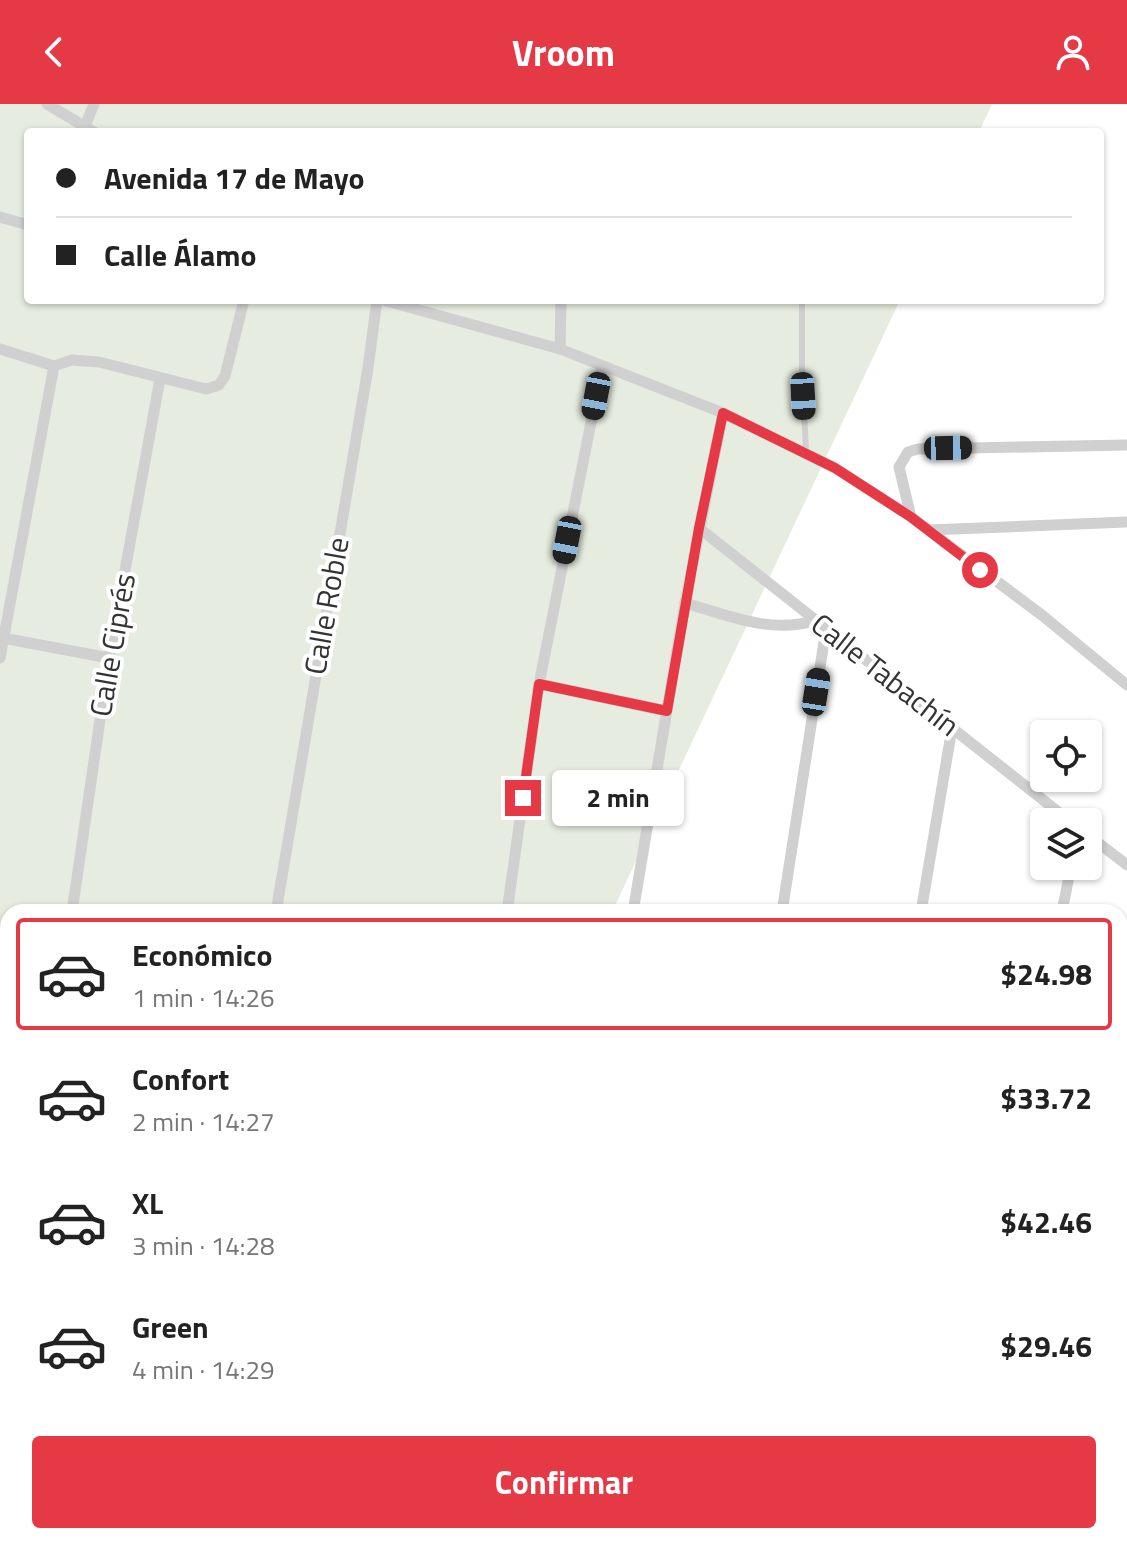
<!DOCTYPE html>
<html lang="es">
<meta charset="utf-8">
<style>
:root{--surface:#fff;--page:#f2f2f2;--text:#222;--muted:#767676;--line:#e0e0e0;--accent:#e63946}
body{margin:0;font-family:"Titillium Web",sans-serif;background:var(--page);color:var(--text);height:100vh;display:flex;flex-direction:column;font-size:30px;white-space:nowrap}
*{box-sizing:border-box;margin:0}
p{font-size:26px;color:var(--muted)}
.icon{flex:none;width:44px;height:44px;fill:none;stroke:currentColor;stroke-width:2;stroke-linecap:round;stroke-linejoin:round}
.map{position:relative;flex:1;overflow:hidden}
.details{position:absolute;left:0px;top:800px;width:1128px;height:640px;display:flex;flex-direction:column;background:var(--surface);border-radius:24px 24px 0 0;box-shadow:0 2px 6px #0004}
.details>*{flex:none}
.guide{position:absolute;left:24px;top:24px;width:1080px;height:176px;border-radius:8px;box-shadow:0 2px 6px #0004;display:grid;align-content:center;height:176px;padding:0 32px;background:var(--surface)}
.fabs{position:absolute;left:1030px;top:616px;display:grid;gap:16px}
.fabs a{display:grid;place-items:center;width:72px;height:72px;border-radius:8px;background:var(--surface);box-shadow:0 2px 6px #0004;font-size:40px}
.end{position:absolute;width:36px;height:36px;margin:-18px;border:10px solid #e63946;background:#fff;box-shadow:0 0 0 4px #fff}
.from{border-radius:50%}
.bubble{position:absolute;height:56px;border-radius:8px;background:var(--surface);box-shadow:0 2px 6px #0004;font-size:26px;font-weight:700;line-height:56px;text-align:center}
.car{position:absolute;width:24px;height:48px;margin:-24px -12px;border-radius:10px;box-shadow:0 0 6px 2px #0007;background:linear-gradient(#222 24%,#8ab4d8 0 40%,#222 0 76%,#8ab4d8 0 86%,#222 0)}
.guide b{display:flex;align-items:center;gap:28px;height:76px;font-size:30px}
.guide b+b{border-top:2px solid var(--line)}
.guide i{width:20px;height:20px;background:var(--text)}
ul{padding:14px 0 0;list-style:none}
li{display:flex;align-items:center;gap:24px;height:112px;margin:0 16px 12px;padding:0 16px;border:4px solid transparent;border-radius:8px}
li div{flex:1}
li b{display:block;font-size:30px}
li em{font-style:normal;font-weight:700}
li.current{border-color:var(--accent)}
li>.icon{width:72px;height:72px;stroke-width:1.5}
.action{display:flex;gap:16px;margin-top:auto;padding:16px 32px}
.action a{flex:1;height:92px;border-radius:8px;background:var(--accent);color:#fff;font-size:32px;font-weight:700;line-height:92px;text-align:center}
header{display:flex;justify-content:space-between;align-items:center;height:104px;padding:0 32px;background:var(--accent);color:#fff;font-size:36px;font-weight:700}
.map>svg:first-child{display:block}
.green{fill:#e6ecdf}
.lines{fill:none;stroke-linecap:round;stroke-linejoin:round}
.service{stroke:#d0d0d0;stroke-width:6}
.minor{stroke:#d0d0d0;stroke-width:11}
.route{stroke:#e63946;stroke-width:10}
.labels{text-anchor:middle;stroke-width:8;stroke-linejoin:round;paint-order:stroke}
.street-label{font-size:30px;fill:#333;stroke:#fff}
</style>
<header><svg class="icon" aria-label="back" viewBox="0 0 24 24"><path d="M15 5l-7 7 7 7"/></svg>Vroom<svg class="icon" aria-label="person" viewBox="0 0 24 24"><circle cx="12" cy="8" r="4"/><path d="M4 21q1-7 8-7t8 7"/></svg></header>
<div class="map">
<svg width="1127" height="1440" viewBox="0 0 1127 1440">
<rect width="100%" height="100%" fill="#fff"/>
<!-- green -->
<polygon class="green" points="0,0 992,0 979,28 28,28 28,196 900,196 612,808 8,808 8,1432 318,1432 314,1440 0,1440"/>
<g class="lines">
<!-- service -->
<polyline class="service" points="802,196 802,263 806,348"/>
<!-- minor -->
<g class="minor">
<polyline points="47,0 94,28"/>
<polyline points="85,22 94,0"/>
<polyline points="0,113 28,121"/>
<polyline points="383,196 560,245 723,309 835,364 911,413 1043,512 1127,581"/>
<polyline points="0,245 54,262 72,256 99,258 206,285 219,281 225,272 244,196"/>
<polyline points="560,245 561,196"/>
<polyline points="911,413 899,363 908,348 918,345 1127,341"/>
<polyline points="699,424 1071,718"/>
<polyline points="928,426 1127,418"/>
<path d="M 685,499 C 727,511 772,531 816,516"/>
<polyline points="3,534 109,554"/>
<polyline points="0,554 54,262"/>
<polyline points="539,580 667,607"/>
<polyline points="1088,731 1127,761"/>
<polyline points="72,808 109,554 160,275"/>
<polyline points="276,808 368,264 377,196"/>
<polyline points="507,808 539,580 602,263"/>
<polyline points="633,808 685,499 723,309"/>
<polyline points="782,808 826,525"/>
<polyline points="921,808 952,624"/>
<polyline points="1062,808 1071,762"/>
<polyline points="0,929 8,930"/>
<polyline points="1120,986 1127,988"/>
<polyline points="0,1040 8,1041"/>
<polyline points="1120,1112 1127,1113"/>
<polyline points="1120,1335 1127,1336"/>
<polyline points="302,1432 309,1440"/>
<polyline points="596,1432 634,1440"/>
<polyline points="730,1432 737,1440"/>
<polyline points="286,1440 286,1432"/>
<polyline points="759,1440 762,1432"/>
<polyline points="1009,1440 1009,1432"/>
</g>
</g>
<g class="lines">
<!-- route -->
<polyline class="route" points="523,694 539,580 667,607 699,424 723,309 835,364 911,413 980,466"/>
</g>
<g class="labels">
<!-- street labels -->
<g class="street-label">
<text transform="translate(327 502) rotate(-80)" y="10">Calle Roble</text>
<text transform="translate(113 541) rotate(-80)" y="10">Calle Ciprés</text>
<text transform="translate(885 571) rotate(38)" y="10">Calle Tabachín</text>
</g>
</g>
</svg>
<div class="fabs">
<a><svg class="icon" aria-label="locate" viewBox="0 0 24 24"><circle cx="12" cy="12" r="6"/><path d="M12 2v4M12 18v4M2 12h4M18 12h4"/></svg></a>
<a><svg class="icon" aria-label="layers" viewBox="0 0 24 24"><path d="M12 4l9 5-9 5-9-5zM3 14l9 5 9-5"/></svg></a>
</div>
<i class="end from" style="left:980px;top:466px"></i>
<i class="end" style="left:523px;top:694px"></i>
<div class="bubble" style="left:552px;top:666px;width:132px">2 min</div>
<i class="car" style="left:596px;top:292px;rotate:191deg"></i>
<i class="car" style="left:803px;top:292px;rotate:177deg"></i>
<i class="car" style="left:948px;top:344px;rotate:89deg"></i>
<i class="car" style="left:567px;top:436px;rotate:191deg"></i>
<i class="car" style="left:816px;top:588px;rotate:9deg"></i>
<div class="guide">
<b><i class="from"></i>Avenida 17 de Mayo</b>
<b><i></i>Calle Álamo</b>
</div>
<section class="details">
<ul>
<li class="current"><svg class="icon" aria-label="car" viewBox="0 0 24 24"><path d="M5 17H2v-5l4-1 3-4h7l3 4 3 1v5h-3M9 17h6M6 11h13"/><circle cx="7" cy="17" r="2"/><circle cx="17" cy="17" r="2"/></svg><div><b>Económico</b><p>1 min · 14:26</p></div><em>$24.98</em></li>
<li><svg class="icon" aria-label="car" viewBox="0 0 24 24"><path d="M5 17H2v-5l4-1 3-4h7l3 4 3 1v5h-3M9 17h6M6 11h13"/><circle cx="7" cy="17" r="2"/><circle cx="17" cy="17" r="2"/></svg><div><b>Confort</b><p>2 min · 14:27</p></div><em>$33.72</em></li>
<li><svg class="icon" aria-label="car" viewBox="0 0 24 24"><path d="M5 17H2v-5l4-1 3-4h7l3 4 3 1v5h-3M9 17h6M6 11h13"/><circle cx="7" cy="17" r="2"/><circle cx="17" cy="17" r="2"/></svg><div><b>XL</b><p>3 min · 14:28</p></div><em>$42.46</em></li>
<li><svg class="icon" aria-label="car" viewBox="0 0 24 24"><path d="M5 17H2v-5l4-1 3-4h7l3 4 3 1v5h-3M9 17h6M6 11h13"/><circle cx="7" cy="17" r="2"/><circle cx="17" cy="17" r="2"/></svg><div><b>Green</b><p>4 min · 14:29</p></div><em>$29.46</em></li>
</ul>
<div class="action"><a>Confirmar</a></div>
</section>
</div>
